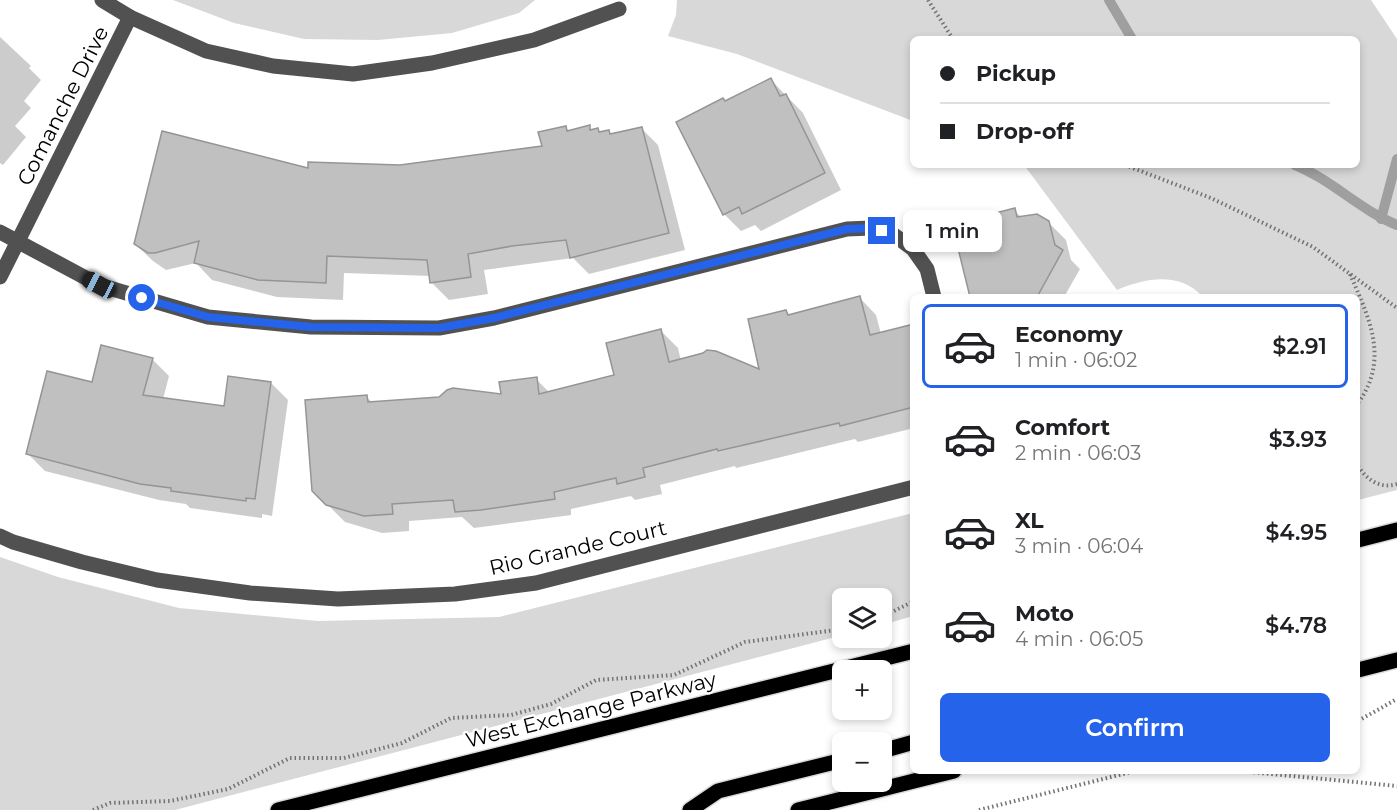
<!DOCTYPE html>
<meta charset="utf-8">
<style>
:root{--surface:#fff;--page:#f6f6f6;--text:#202124;--muted:#757577;--line:#e0e0e0;--accent:#2563eb}
body{margin:0;font-family:Montserrat,sans-serif;background:var(--page);color:var(--text);height:100vh;display:flex;flex-direction:column;font-size:22px;white-space:nowrap}
*{box-sizing:border-box;margin:0}
p{font-size:20px;color:var(--muted)}
.icon{flex:none;width:33px;height:33px;fill:none;stroke:currentColor;stroke-width:2;stroke-linecap:round;stroke-linejoin:round}
.map{position:relative;flex:1;overflow:hidden}
.sheet{position:absolute;left:910px;top:294px;width:450px;height:480px;display:flex;flex-direction:column;background:var(--surface);border-radius:9px;box-shadow:0 3px 9px #0003}
.sheet>*{flex:none}
.top-card{position:absolute;left:910px;top:36px;width:450px;height:132px;border-radius:9px;box-shadow:0 3px 9px #0003;display:grid;align-content:center;height:132px;padding:0 30px;background:var(--surface)}
.buttons{position:absolute;left:832px;top:588px;display:grid;gap:12px}
.buttons a{display:grid;place-items:center;width:60px;height:60px;border-radius:9px;background:var(--surface);box-shadow:0 3px 9px #0003;font-size:30px}
.end{position:absolute;width:27px;height:27px;margin:-14px;border:8px solid #2563eb;background:#fff;box-shadow:0 0 0 3px #fff}
.from{border-radius:50%}
.bubble{position:absolute;height:42px;border-radius:9px;background:var(--surface);box-shadow:0 3px 9px #0003;font-size:20px;font-weight:600;line-height:42px;text-align:center}
.car{position:absolute;width:18px;height:36px;margin:-18px -9px;border-radius:8px;box-shadow:0 0 4px 2px #0007;background:linear-gradient(#222 24%,#8ab4d8 0 40%,#222 0 76%,#8ab4d8 0 86%,#222 0)}
.top-card b{display:flex;align-items:center;gap:21px;height:57px;font-size:22px}
.top-card b+b{border-top:2px solid var(--line)}
.top-card i{width:15px;height:15px;background:var(--text)}
ul{padding:10px 0 0;list-style:none}
li{display:flex;align-items:center;gap:18px;height:84px;margin:0 12px 9px;padding:0 18px;border:3px solid transparent;border-radius:9px}
li div{flex:1}
li b{display:block;font-size:22px}
li em{font-style:normal;font-weight:600}
li.active{border-color:var(--accent)}
li>.icon{width:54px;height:54px;stroke-width:1.5}
.action{display:flex;gap:12px;margin-top:auto;padding:12px 30px}
.action a{flex:1;height:69px;border-radius:9px;background:var(--accent);color:#fff;font-size:24px;font-weight:600;line-height:69px;text-align:center}
.map>svg:first-child{display:block}
.green{fill:#d8d8d8}
.shadow{fill:#0003}
.lines{fill:none;stroke-linecap:round;stroke-linejoin:round}
.stream{stroke:#9f9f9f;stroke-width:10}
.building{fill:#c0c0c0;stroke:#959595;stroke-width:1.5}
.major-casing{stroke:#dbdbdb;stroke-width:18}
.path{stroke:#737373;stroke-width:4;stroke-dasharray:1.5 3;stroke-linecap:butt}
.minor{stroke:#515151;stroke-width:15}
.major{stroke:#000;stroke-width:15}
.route{stroke:#2563eb;stroke-width:8}
.labels{text-anchor:middle;stroke-width:4.5;stroke-linejoin:round;paint-order:stroke}
.street-label{font-size:21px;fill:#000;stroke:#fff}
</style>
<div class="map">
<svg width="1397" height="810" viewBox="0 0 1397 810">
<rect width="100%" height="100%" fill="#fff"/>
<!-- green -->
<g class="green">
<polygon points="173,0 535,0 519,13 452,33 378,40 304,39 234,23"/>
<path d="M 677,0 L 1371,0 L 1397,39 L 1397,490 L 1358,500 L 1358,297 L 1203,297 C 1180,271 1145,278 1117,290 L 1024,165 L 1358,165 L 1358,39 L 914,39 L 913,121 L 737,54 L 668,36 L 676,15 Z"/>
<polygon points="913,513 913,616 882,625 882,598 843,598 843,635 175,810 0,810 0,557 58,577 179,608 318,621 499,617"/>
</g>
<!-- shadow -->
<g class="shadow">
<polygon points="0,37 31,66 29,68 41,80 24,101 31,108 15,126 26,137 3,165 0,163"/>
<polygon points="771,80 803,113 841,190 761,231 755,225 741,231 724,214 725,102"/>
<polygon points="565,127 570,132 589,127 593,131 598,130 602,133 608,131 612,135 641,128 658,145 685,250 589,274 573,258 484,270 488,294 449,300 432,283 431,276 344,273 343,300 277,297 212,280 196,263 166,270 153,261 135,244 309,170 400,167 544,147"/>
<polygon points="1014,210 1022,218 1048,222 1066,240 1071,260 1080,269 1064,297 971,297 985,229"/>
<polygon points="859,297 876,315 881,334 914,326 914,428 858,442 855,439 736,468 735,466 660,485 662,494 635,500 631,496 571,509 571,515 474,528 462,517 409,521 409,531 382,533 345,522 313,490 366,397 373,403 503,395 536,379 550,393 616,376 660,330 678,348 681,361 762,372 786,311 790,316"/>
<polygon points="152,359 169,376 163,399 225,408 271,383 288,400 272,516 262,514 262,518 190,508 186,504 159,500 45,471 28,454 93,383"/>
</g>
<g class="lines">
<!-- stream -->
<g class="stream">
<polyline points="1109,0 1132,39"/>
<path d="M 1295,165 C 1332,180 1360,210 1397,225"/>
<polyline points="1381,219 1397,159"/>
</g>
</g>
<!-- building -->
<g class="building">
<polygon points="771,78 780,96 786,94 825,173 742,214 739,207 723,215 676,122 723,98 725,101"/>
<polygon points="590,125 590,130 598,128 599,132 609,130 610,134 642,127 669,233 570,258 566,240 512,246 468,254 471,277 430,283 427,260 327,256 326,283 258,280 194,263 199,241 155,253 148,253 134,244 162,131 308,168 308,162 400,165 542,146 538,132 566,126 567,131"/>
<polygon points="1015,208 1017,217 1037,214 1049,221 1055,245 1063,250 1037,297 970,297 955,236 983,228 980,217"/>
<polygon points="860,296 870,335 914,324 914,407 840,426 839,423 718,451 717,449 643,468 645,477 617,484 616,478 554,492 555,499 481,510 455,512 453,500 392,504 393,514 364,516 326,505 312,491 305,400 367,395 368,402 439,397 447,390 453,388 501,394 499,382 537,377 539,394 614,375 606,343 661,329 669,362 703,353 707,350 716,351 759,369 748,319 786,310 788,315"/>
<polygon points="101,345 153,358 143,395 224,406 228,376 271,382 255,499 246,498 246,501 171,491 171,488 140,484 26,454 47,371 92,382"/>
</g>
<g class="lines">
<!-- major casing -->
<g class="major-casing">
<g id="major">
<polyline points="1358,540 1397,530"/>
<polyline points="1358,670 1397,660"/>
<polyline points="882,751 914,742"/>
<polyline points="278,810 914,651"/>
<polyline points="690,810 718,791 843,760"/>
<polyline points="798,810 954,771"/>
</g>
</g>
<!-- path -->
<g class="path">
<polyline points="928,0 953,39"/>
<polyline points="1125,165 1211,198 1313,247 1397,308"/>
<path d="M 1350,274 C 1369,318 1390,359 1358,403"/>
<path d="M 1358,466 C 1367,480 1380,489 1397,484"/>
<polyline points="882,617 914,601"/>
<polyline points="1358,721 1397,699"/>
<polyline points="1240,771 1397,786"/>
<polyline points="93,810 110,803 170,801 228,789 290,758 344,758 402,743 451,718 511,715 551,704 596,680 674,675 745,642 843,629"/>
<polyline points="979,810 1135,771"/>
</g>
<!-- minor -->
<g class="minor">
<polyline points="102,0 130,17 206,51 273,66 353,74 432,63 534,40 619,9"/>
<polyline points="0,232 99,285 208,317 311,327 439,328 494,318 847,229 871,228 894,235 913,249 927,269 934,297"/>
<polyline points="0,277 130,17"/>
<polyline points="0,536 13,542 82,562 157,580 250,593 338,599 455,594 536,583 914,487"/>
</g>
<!-- major -->
<use href="#major" class="major"/>
</g>
<g class="lines">
<!-- route -->
<polyline class="route" points="142,298 208,317 311,327 439,328 494,318 847,229 871,228 882,231"/>
</g>
<g class="labels">
<!-- street labels -->
<g class="street-label">
<text transform="translate(63 106) rotate(-63)" y="7">Comanche Drive</text>
<text transform="translate(578 548) rotate(-13)" y="7">Rio Grande Court</text>
<text transform="translate(591 710) rotate(-14)" y="7">West Exchange Parkway</text>
</g>
</g>
</svg>
<div class="buttons">
<a><svg class="icon" aria-label="layers" viewBox="0 0 24 24"><path d="M12 4l9 5-9 5-9-5zM3 14l9 5 9-5"/></svg></a>
<a>+</a>
<a>−</a>
</div>
<i class="end from" style="left:142px;top:298px"></i>
<i class="end" style="left:882px;top:231px"></i>
<div class="bubble" style="left:903px;top:210px;width:99px">1 min</div>
<i class="car" style="left:99px;top:285px;rotate:298deg"></i>
<div class="top-card">
<b><i class="from"></i>Pickup</b>
<b><i></i>Drop-off</b>
</div>
<section class="sheet">
<ul>
<li class="active"><svg class="icon" aria-label="car" viewBox="0 0 24 24"><path d="M5 17H2v-5l4-1 3-4h7l3 4 3 1v5h-3M9 17h6M6 11h13"/><circle cx="7" cy="17" r="2"/><circle cx="17" cy="17" r="2"/></svg><div><b>Economy</b><p>1 min · 06:02</p></div><em>$2.91</em></li>
<li><svg class="icon" aria-label="car" viewBox="0 0 24 24"><path d="M5 17H2v-5l4-1 3-4h7l3 4 3 1v5h-3M9 17h6M6 11h13"/><circle cx="7" cy="17" r="2"/><circle cx="17" cy="17" r="2"/></svg><div><b>Comfort</b><p>2 min · 06:03</p></div><em>$3.93</em></li>
<li><svg class="icon" aria-label="car" viewBox="0 0 24 24"><path d="M5 17H2v-5l4-1 3-4h7l3 4 3 1v5h-3M9 17h6M6 11h13"/><circle cx="7" cy="17" r="2"/><circle cx="17" cy="17" r="2"/></svg><div><b>XL</b><p>3 min · 06:04</p></div><em>$4.95</em></li>
<li><svg class="icon" aria-label="car" viewBox="0 0 24 24"><path d="M5 17H2v-5l4-1 3-4h7l3 4 3 1v5h-3M9 17h6M6 11h13"/><circle cx="7" cy="17" r="2"/><circle cx="17" cy="17" r="2"/></svg><div><b>Moto</b><p>4 min · 06:05</p></div><em>$4.78</em></li>
</ul>
<div class="action"><a>Confirm</a></div>
</section>
</div>
